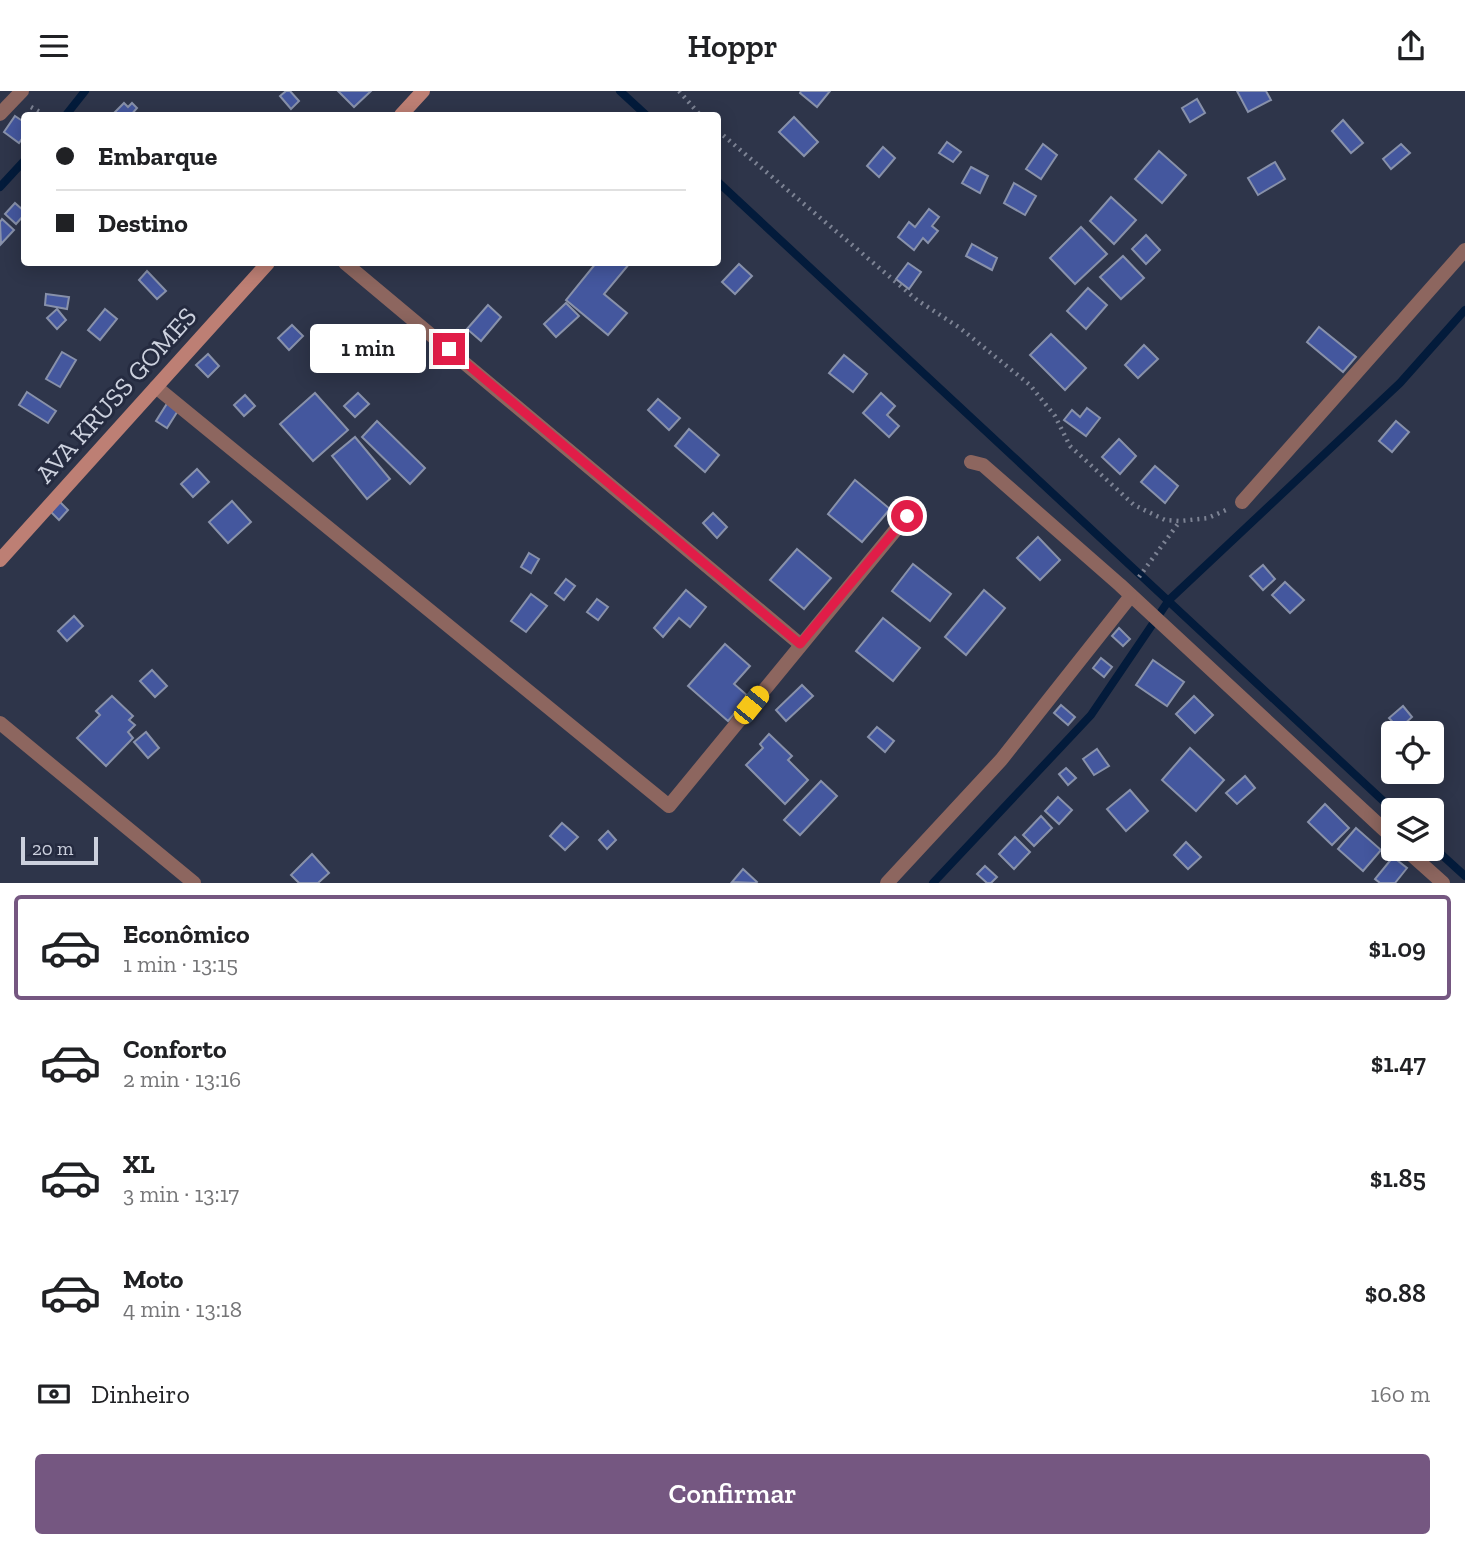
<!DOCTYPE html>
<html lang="pt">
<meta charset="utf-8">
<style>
:root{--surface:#fff;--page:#f2f2f2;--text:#202124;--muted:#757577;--line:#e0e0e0;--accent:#755781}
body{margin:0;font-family:"Zilla Slab",serif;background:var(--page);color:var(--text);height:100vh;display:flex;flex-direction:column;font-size:26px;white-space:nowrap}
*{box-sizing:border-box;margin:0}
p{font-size:23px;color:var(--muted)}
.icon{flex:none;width:38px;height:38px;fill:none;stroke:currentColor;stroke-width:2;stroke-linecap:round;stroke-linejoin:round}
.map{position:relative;height:792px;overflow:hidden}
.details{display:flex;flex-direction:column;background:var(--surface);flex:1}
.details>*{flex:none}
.top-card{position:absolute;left:21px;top:21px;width:700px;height:154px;border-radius:7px;box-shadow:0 4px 18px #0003;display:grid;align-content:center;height:154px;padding:0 35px;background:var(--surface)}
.tools{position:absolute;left:1381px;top:630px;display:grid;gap:14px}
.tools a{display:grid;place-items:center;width:63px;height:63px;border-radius:7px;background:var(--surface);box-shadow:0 4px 18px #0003;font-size:35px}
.scale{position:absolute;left:21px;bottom:18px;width:77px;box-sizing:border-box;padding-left:7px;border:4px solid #ccd1de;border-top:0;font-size:19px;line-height:24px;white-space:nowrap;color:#ccd1de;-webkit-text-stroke:5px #252b40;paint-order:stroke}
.end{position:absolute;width:32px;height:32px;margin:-16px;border:9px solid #e11d48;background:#fff;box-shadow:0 0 0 4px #fff}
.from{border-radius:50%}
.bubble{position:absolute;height:49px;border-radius:7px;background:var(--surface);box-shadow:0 4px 18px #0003;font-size:23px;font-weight:600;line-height:49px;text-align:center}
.car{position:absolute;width:21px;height:42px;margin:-21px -10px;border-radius:9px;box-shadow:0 0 5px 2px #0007;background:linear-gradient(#f5c518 24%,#345 0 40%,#f5c518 0 76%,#345 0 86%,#f5c518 0)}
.top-card b{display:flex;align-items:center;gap:24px;height:66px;font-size:26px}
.top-card b+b{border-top:2px solid var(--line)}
.top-card i{width:18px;height:18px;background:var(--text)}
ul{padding:12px 0 0;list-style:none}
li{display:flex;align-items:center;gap:21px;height:105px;margin:0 14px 10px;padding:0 21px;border:4px solid transparent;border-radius:7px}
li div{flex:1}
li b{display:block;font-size:26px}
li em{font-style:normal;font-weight:600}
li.selected{border-color:var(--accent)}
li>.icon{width:63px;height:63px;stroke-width:1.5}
.pay{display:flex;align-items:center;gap:18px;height:77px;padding:0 35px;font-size:26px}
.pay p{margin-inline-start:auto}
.primary-button{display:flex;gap:14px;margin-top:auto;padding:14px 35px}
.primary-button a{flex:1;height:80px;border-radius:7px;background:var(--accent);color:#fff;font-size:28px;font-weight:600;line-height:80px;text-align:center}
header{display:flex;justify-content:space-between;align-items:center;height:91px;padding:0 35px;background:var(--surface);font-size:32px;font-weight:600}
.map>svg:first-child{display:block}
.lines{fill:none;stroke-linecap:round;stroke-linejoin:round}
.stream{stroke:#031b3b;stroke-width:8}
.building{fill:#44579e;stroke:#8891aa;stroke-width:2}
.path{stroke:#7d8394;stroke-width:4.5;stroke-dasharray:2 5;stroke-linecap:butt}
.lane{stroke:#8d665f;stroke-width:14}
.street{stroke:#8d665f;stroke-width:14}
.secondary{stroke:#bd7f74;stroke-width:14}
.route{stroke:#e11d48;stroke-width:9}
.labels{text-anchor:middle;stroke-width:6;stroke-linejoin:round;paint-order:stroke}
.street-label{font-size:26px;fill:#ccd1de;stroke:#252b40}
</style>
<header><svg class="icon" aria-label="menu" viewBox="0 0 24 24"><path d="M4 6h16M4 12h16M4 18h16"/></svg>Hoppr<svg class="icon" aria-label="share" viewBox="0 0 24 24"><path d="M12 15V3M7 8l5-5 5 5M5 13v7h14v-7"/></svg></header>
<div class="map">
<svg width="1465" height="792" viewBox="0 0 1465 792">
<rect width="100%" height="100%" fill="#2e354a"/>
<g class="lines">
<!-- stream -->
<g class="stream">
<polyline points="620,0 646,24"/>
<polyline points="66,24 85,0"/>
<polyline points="718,91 1393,719"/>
<polyline points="0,96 24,70"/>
<polyline points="1432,755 1465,785"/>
<polyline points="933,792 1091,624 1169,509 1400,292 1465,219"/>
</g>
</g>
<!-- building -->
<g class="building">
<polygon points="286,0 290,0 299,10 291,18 280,5"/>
<polygon points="338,0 371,0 354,16"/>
<polygon points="801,0 830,0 817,16 800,2"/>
<polygon points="1237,0 1266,0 1271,9 1248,21"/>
<polygon points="1197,8 1205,22 1190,31 1182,17"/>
<polygon points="124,12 128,16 132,12 137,17 131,24 118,24 115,21"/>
<polygon points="15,25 24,31 24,45 19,52 4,41"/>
<polygon points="794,26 818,51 804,65 779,41"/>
<polygon points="1343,29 1363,52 1351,62 1332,40"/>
<polygon points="947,51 961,61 953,71 939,62"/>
<polygon points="1043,53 1057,64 1041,88 1026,78"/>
<polygon points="1401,53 1410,62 1391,78 1383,68"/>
<polygon points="883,56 895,67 879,86 867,75"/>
<polygon points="1159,60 1186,84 1162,112 1135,88"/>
<polygon points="1275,71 1285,88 1258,104 1248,87"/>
<polygon points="971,76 988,85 980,102 962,92"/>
<polygon points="1014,92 1036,105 1025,124 1004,112"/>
<polygon points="1111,106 1136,129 1114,153 1090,130"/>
<polygon points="15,112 24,120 24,124 16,133 5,123"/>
<polygon points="929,118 939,126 932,135 938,140 928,152 923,147 914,159 898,146 909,131 915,136"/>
<polygon points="2,128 14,139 1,153 0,131"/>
<polygon points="1081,136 1107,163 1075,193 1050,167"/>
<polygon points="1146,144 1160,159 1146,173 1132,158"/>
<polygon points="972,153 997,167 992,179 966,165"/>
<polygon points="1123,165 1144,187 1121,208 1100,186"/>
<polygon points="596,172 630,172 604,203 627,222 608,244 566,209"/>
<polygon points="908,172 921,181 909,198 896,188"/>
<polygon points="739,173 752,185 735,203 722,191"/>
<polygon points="147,180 166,200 157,208 139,189"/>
<polygon points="1088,197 1107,214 1086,238 1067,220"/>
<polygon points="46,203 69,206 67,218 45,214"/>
<polygon points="566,212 579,225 556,246 544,233"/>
<polygon points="488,214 501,226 481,250 467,238"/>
<polygon points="57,218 66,229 57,238 47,227"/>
<polygon points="105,218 117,228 100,249 88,239"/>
<polygon points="292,234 303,245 289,259 278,247"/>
<polygon points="1319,236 1356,266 1343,281 1307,251"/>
<polygon points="1051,243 1086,277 1065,299 1030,264"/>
<polygon points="1144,254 1158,268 1138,287 1125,274"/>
<polygon points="62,261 76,269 60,296 46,288"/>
<polygon points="208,263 219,275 208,286 196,274"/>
<polygon points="844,264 867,283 853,301 829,282"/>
<polygon points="27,301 56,320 48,332 19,314"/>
<polygon points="315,302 348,339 313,370 280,333"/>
<polygon points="358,302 369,313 355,326 344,315"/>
<polygon points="881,302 895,315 887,324 899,335 889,346 863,322"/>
<polygon points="245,304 255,315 244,325 234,314"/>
<polygon points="658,308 680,327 669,339 648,319"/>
<polygon points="168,311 179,318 167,337 156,330"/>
<polygon points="1087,317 1100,327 1086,345 1064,329 1072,319 1080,326"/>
<polygon points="377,330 425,377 410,393 362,346"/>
<polygon points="1396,330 1409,341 1392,361 1379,350"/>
<polygon points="689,338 719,364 705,381 675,355"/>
<polygon points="355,346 390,388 367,408 332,365"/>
<polygon points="1119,348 1136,365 1120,383 1102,366"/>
<polygon points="1155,375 1178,395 1165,412 1141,391"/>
<polygon points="197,378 209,391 193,406 181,393"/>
<polygon points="855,389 890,418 862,451 828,423"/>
<polygon points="232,410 251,431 228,452 209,431"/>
<polygon points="60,411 68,419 59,429 50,420"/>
<polygon points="713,422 727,436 717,447 703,432"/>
<polygon points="1038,446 1060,469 1040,489 1017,467"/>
<polygon points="797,458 831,487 804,518 770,489"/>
<polygon points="529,462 539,468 531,482 521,476"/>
<polygon points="913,473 951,503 930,530 892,500"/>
<polygon points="1263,474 1275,488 1263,499 1250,485"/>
<polygon points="566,488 575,495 564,509 555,502"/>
<polygon points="1285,491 1304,509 1290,522 1272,504"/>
<polygon points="686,499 706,516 690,536 679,527 663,546 654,537"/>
<polygon points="984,499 1005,517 966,564 945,546"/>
<polygon points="531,503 547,515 526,541 511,530"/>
<polygon points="597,508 608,516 598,529 587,521"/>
<polygon points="74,525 83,535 67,550 58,540"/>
<polygon points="883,527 920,557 893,590 856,560"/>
<polygon points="1119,537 1130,548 1123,555 1112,545"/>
<polygon points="725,553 750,575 734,593 749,606 728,630 688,595"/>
<polygon points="1101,567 1112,576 1104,586 1093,577"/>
<polygon points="1153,569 1184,591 1167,615 1136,594"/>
<polygon points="152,579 167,595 155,606 140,590"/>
<polygon points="802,594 813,605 786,630 776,619"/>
<polygon points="112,605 133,625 129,629 135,634 128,641 133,647 106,675 77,647 100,624 96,620"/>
<polygon points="1194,605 1213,624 1195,642 1176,623"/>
<polygon points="1061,614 1075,626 1068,634 1054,622"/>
<polygon points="1403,615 1412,626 1399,638 1389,627"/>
<polygon points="877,636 894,650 885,661 868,646"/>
<polygon points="146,641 159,657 148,667 134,651"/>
<polygon points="769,643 792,665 788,669 808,689 785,713 746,674 763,657 760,653"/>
<polygon points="1190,657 1224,689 1196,720 1162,689"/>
<polygon points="1097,658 1109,675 1094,684 1083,668"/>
<polygon points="1066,677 1076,687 1068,694 1059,683"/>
<polygon points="1245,685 1255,697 1237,713 1226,702"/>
<polygon points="821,690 837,705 800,744 784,729"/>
<polygon points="1130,699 1148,720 1126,740 1107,718"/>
<polygon points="1058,706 1072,719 1059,733 1045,720"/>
<polygon points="1325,713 1349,737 1332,754 1308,731"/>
<polygon points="1041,725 1052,737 1034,755 1023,744"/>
<polygon points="562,732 578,746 565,759 550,745"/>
<polygon points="1356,737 1381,759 1363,780 1338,758"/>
<polygon points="608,740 616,749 607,758 599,749"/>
<polygon points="1015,746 1030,761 1014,778 999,763"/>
<polygon points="1186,751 1201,766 1188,778 1174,764"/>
<polygon points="312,763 329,782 318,792 299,792 291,784"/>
<polygon points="1393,766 1407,777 1395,792 1380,792 1375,788"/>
<polygon points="985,775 997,786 991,792 987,792 977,783"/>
<polygon points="743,778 757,791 756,792 732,791"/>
</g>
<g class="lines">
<!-- path -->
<g class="path">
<polyline points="679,0 700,24"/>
<polyline points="31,16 45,24"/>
<polyline points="718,40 917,209 960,237 1030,294 1055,325 1070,355 1134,414 1165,429 1180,430 1208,427 1226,419"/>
<polyline points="1139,486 1180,430"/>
</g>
<!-- lane -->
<g class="lane">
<polyline points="345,172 800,553"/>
<polyline points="156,296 669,715 907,425"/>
<polyline points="0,632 194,792"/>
</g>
<!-- street -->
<g class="street">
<polyline points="0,23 22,0"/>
<polyline points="971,371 983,374 1120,494 1393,747"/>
<polyline points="1242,411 1465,159"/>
<polyline points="1405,758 1443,792"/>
<polyline points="887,792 1001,669 1130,506"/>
</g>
<!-- secondary -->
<g class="secondary">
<polyline points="401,24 423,0"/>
<polyline points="0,469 268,172"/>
</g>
</g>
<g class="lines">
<!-- route -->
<polyline class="route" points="449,258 800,553 907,425"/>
</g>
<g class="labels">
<!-- street labels -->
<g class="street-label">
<text transform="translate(116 304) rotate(-48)" y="9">AVA KRUSS GOMES</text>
</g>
</g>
</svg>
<div class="tools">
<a><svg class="icon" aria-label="locate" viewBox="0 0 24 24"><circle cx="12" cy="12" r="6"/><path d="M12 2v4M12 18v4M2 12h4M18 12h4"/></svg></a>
<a><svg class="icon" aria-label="layers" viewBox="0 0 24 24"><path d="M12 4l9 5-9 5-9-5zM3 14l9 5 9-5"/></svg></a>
</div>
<div class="scale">20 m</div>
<i class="end from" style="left:907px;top:425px"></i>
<i class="end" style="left:449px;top:258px"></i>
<div class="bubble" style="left:310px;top:233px;width:116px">1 min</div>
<i class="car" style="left:751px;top:614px;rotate:39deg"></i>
<div class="top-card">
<b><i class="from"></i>Embarque</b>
<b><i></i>Destino</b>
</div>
</div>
<section class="details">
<ul>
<li class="selected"><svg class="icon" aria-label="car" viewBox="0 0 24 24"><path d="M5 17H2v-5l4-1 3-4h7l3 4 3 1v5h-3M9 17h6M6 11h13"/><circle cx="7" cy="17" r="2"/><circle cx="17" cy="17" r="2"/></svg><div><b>Econômico</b><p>1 min · 13:15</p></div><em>$1.09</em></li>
<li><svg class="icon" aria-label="car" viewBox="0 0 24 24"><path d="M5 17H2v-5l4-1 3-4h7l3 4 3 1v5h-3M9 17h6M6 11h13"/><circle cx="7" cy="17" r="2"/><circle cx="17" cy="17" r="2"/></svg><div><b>Conforto</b><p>2 min · 13:16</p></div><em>$1.47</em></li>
<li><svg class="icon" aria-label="car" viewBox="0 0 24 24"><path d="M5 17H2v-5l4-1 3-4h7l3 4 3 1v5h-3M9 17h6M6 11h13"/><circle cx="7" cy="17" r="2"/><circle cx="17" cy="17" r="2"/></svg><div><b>XL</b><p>3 min · 13:17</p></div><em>$1.85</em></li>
<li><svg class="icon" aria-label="car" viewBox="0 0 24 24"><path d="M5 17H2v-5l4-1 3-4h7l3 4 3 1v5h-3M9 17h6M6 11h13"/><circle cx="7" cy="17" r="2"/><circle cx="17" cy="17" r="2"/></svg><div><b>Moto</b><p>4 min · 13:18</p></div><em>$0.88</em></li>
</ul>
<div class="pay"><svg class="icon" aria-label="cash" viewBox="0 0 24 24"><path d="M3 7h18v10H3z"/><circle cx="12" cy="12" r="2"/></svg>Dinheiro<p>160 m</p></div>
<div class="primary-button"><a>Confirmar</a></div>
</section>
